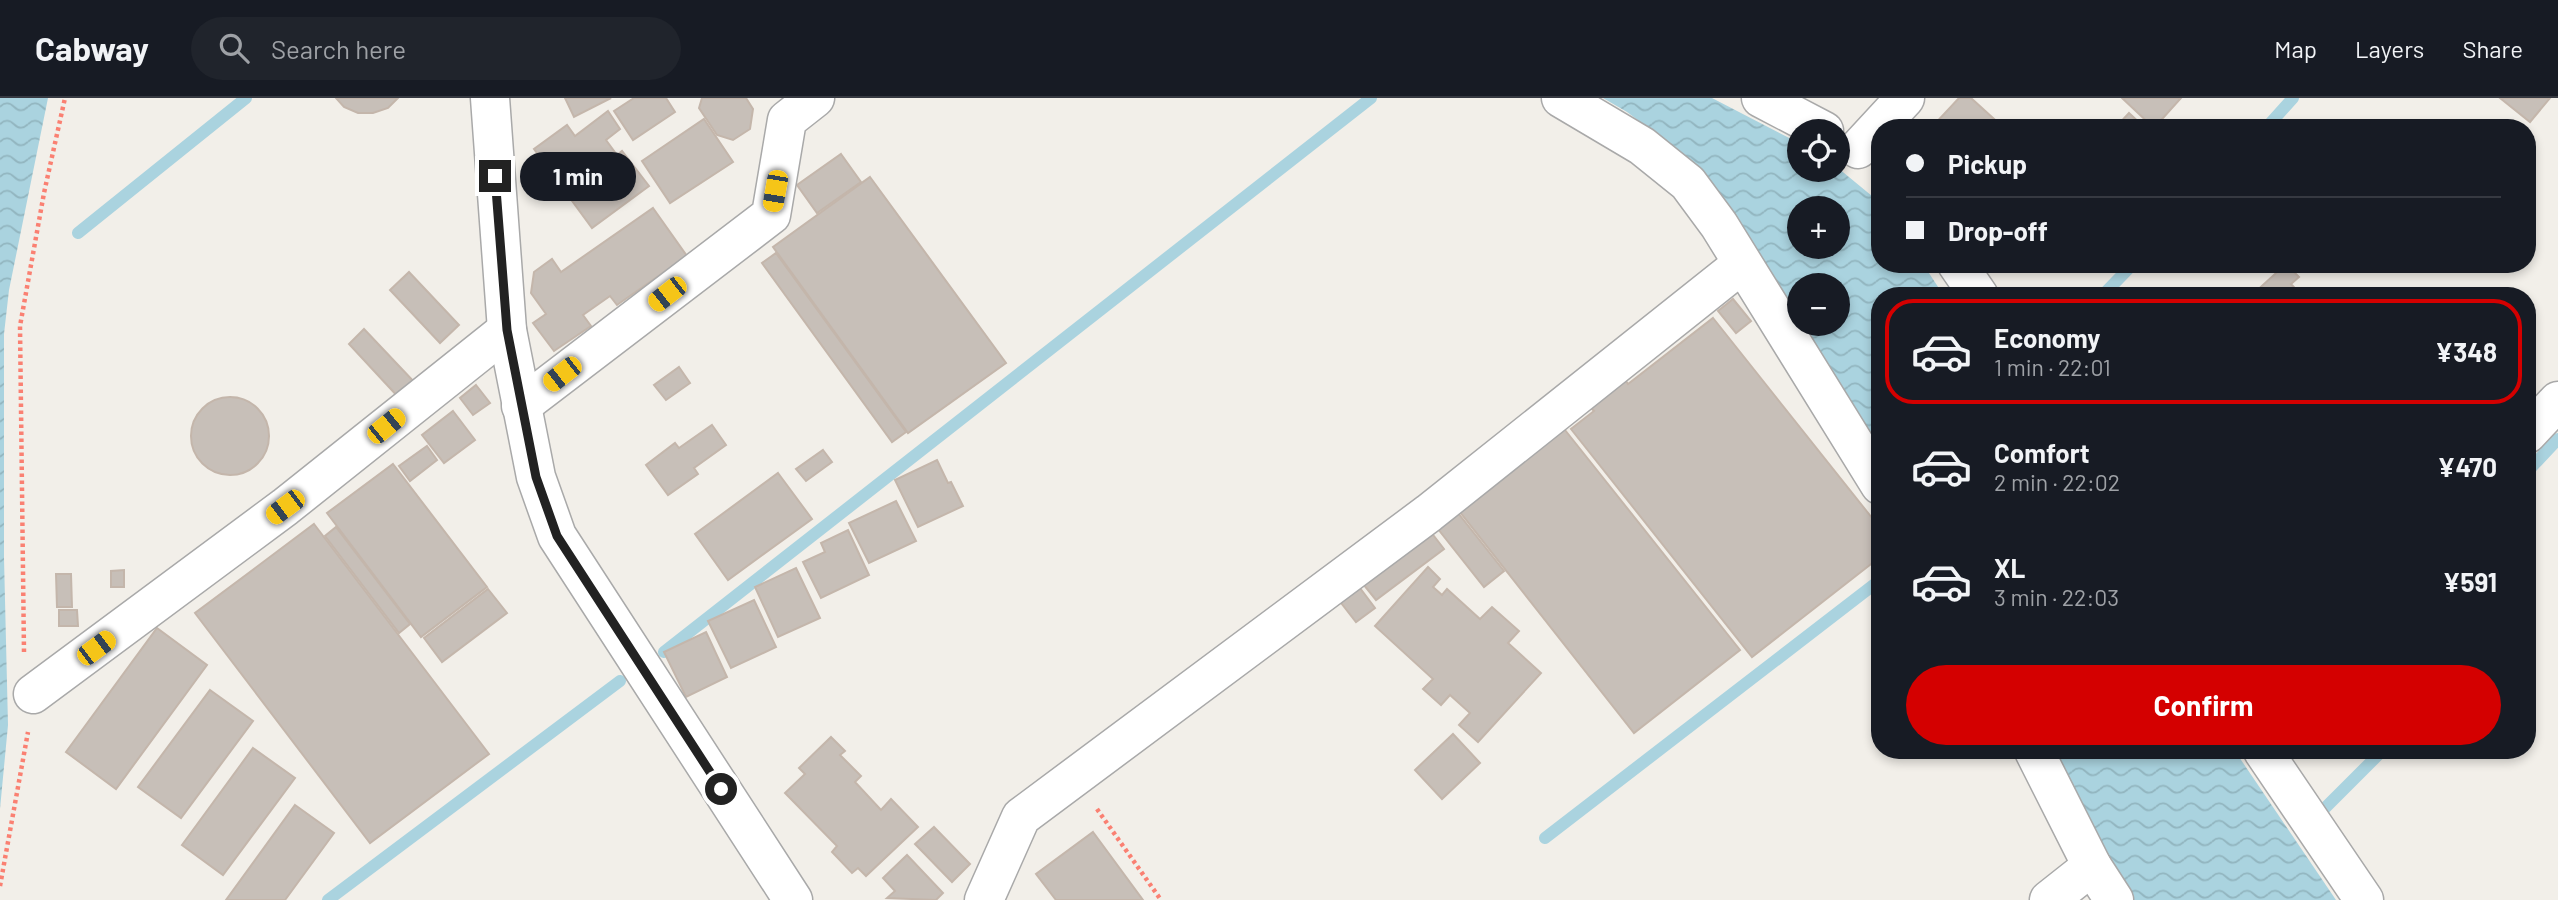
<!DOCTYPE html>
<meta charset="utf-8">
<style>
:root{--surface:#171b24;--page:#20242c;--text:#f1f3f6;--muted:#9ea1a6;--line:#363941;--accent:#d40000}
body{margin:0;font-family:Barlow,sans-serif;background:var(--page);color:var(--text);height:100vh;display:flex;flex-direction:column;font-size:26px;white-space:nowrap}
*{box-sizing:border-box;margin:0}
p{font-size:23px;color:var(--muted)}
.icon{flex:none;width:38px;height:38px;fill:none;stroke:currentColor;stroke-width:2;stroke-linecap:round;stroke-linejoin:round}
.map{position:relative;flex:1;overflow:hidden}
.sheet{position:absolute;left:1871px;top:189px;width:665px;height:472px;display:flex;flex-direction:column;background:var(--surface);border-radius:28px;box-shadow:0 4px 10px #0003}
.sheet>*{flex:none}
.banner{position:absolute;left:1871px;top:21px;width:665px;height:154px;border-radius:28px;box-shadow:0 4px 10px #0003;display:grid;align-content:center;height:154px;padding:0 35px;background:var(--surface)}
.fabs{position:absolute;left:1787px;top:21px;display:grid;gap:14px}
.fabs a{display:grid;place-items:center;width:63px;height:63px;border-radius:50%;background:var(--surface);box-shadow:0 4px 10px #0003;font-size:35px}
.end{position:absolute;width:32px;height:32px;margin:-16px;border:9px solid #222;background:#fff;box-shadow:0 0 0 4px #fff}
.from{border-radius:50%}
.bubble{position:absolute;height:49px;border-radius:24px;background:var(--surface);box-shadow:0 4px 10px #0003;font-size:23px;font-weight:700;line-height:49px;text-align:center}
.car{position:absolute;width:21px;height:42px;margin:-21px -10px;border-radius:9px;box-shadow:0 0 5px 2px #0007;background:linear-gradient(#f5c518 24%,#345 0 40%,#f5c518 0 76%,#345 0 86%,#f5c518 0)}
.banner b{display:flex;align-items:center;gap:24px;height:66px;font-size:26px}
.banner b+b{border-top:2px solid var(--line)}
.banner i{width:18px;height:18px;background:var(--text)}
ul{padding:12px 0 0;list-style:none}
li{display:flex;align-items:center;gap:21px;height:105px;margin:0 14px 10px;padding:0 21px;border:4px solid transparent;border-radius:28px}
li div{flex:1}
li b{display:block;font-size:26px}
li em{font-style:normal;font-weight:700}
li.current{border-color:var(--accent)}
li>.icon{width:63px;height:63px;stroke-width:1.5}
.cta{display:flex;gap:14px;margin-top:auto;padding:14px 35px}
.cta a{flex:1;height:80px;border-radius:42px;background:var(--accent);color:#fff;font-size:28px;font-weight:700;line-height:80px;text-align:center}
header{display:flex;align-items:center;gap:42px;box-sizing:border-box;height:98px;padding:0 35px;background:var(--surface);border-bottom:2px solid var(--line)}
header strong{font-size:33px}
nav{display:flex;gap:38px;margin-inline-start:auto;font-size:24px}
.search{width:490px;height:63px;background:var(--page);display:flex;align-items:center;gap:18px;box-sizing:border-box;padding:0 24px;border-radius:38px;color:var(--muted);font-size:26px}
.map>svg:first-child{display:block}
.water{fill:url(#water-waves);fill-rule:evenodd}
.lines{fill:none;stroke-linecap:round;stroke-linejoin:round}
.stream{stroke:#aad3df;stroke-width:12}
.building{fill:#c7bfb8;stroke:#c4b6ab;stroke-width:2}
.street-casing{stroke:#a9a9a9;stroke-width:41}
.path{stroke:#fa8072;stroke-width:4.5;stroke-dasharray:3.5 3.5;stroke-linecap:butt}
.street{stroke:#fff;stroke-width:38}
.route{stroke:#222;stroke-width:9}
</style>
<header>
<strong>Cabway</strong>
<div class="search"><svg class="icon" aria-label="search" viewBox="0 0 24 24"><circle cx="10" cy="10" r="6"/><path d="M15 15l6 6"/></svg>Search here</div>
<nav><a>Map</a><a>Layers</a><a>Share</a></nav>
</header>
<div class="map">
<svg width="2558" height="802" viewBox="0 0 2558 802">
<defs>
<pattern id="water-waves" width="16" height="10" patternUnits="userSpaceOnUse" patternTransform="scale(1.75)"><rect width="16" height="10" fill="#aad3df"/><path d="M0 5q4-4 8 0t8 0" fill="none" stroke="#92b5bf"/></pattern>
</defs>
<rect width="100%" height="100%" fill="#f2efe9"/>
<!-- water -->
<g class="water">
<polygon points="0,0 48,0 9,192 4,236 4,460 8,627 0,711"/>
<path d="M 1603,0 L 1712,0 L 1799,45 L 1799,72 L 1838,70 L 1872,98 L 1879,107 L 1880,166 L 1923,166 L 1944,198 L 1880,198 L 1879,362 L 1683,56 L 1627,14 ZM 1799,110 L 1838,110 L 1838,149 L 1799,149 ZM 1799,187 L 1838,187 L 1838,226 L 1799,226 Z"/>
<polygon points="2053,653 2235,653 2336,802 2131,802"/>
</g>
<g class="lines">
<!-- stream -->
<g class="stream">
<polyline points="2266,30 2293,0"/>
<polyline points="78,135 246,0"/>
<polyline points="2102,198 2133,166"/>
<polyline points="2527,374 2558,341"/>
<polyline points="664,554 1371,0"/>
<polyline points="2325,710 2382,653"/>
<polyline points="1545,740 1880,482"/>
<polyline points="328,802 620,583"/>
</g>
</g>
<!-- building -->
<g class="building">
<polygon points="336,0 398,0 388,10 373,15 358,15 344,9"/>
<polygon points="565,0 611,0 574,19"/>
<polygon points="634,0 666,0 675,14 633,42 614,13"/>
<polygon points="702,0 746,0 753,11 750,31 733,42 717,37 699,10"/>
<polygon points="1959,0 1971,0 2004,30 1931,30"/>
<polygon points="2122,0 2181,0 2154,30"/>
<polygon points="2500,0 2550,0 2530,24"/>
<polygon points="608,13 620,31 606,42 617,57 622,53 649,88 592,130 534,51 567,27 575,38"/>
<polygon points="2129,15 2145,30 2116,29"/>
<polygon points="704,21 733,64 670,105 642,63"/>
<polygon points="841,56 861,84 817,115 797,87"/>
<polygon points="870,79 1006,265 908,335 773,149"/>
<polygon points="653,110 687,158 617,207 610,198 583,217 591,228 554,253 533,225 546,216 531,195 534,174 552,161 561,174"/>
<polygon points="776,155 906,334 892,344 762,165"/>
<polygon points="2286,166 2299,179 2291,186 2302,198 2251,198"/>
<polygon points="409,174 459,227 440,245 390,192"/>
<polygon points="1733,201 1751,223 1736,235 1718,213"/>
<polygon points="1713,220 1880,430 1880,459 1752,559 1571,331 1594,313 1589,308 1624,280 1628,286"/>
<polygon points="364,231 417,287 401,302 349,246"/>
<polygon points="679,269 690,285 666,302 654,287"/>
<polygon points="476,287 490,305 473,317 460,300"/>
<circle cx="230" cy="338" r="39"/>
<polygon points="453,313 475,342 444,365 422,337"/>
<polygon points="712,327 726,347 694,370 698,376 668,397 646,367 675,345 679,350"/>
<polygon points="1561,327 1740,552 1634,635 1456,409"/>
<polygon points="427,348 437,362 410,383 399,368"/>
<polygon points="823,352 832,364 806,383 796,371"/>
<polygon points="937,362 948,385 951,384 963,408 918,429 895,382"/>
<polygon points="393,366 487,489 421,539 327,415"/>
<polygon points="778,375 812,421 728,482 695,436"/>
<polygon points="896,403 916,443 869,465 849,425"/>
<polygon points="1454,410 1504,473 1484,489 1434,426"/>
<polygon points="314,426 489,656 370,745 195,515"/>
<polygon points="336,429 410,526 399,535 325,438"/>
<polygon points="1427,429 1444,451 1376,502 1359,481"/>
<polygon points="848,432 869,477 821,500 803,464 825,454 821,445"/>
<polygon points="1428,469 1440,481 1433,489 1442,497 1447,491 1480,521 1492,509 1519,533 1508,545 1541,575 1478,644 1459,627 1470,615 1450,597 1441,607 1423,591 1433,581 1375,528"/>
<polygon points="796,470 820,520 778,539 755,489"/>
<polygon points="124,472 124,489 111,489 111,473"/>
<polygon points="56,476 71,476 72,509 57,509"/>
<polygon points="1357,486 1375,510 1356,524 1338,501"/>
<polygon points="488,491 507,515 442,564 424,540"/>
<polygon points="754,502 776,549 731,570 708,523"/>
<polygon points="59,512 77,512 78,528 59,528"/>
<polygon points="157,530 207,567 116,691 66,654"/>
<polygon points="706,534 727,579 686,599 664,554"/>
<polygon points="210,592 253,623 181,720 138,689"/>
<polygon points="1453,636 1480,665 1442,701 1415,672"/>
<polygon points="831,639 845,653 840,657 861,678 855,684 881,712 891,701 918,729 866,778 858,770 852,775 832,754 837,748 785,695 805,676 799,670"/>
<polygon points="253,650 295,680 223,777 182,747"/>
<polygon points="295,707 334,735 285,802 226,802"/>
<polygon points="934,729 970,766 952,784 915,746"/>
<polygon points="1093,734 1143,802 1056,802 1036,776"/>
<polygon points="907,757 943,795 936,802 887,800 895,793 883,780"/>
</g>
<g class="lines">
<!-- street casing -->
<g class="street-casing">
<g id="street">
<polyline points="490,0 507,232 536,379 557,438 793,802"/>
<polyline points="1561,0 1642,48 1688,85 1719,127 1880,387"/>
<polyline points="1761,0 1824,33"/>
<polyline points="1858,51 1905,0"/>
<polyline points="1957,166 1979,198"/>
<polyline points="521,308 771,117 787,22 815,0"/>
<polyline points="2527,336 2558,303"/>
<polyline points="33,596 285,409 507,232"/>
<polyline points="2034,653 2092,768 2114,802"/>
<polyline points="2263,653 2364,802"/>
<polyline points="984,802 1021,719 1429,415 1742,166"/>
<polyline points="2049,802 2092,768"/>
</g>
</g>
<!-- path -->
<g class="path">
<polyline points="24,554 20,228 44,95 65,0"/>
<polyline points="1097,711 1161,802"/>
<polyline points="0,788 28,634"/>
</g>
<!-- street -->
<use href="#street" class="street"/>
</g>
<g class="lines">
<!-- route -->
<polyline class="route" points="495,78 507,232 536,379 557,438 721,691"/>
</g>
</svg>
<div class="fabs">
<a><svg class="icon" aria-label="locate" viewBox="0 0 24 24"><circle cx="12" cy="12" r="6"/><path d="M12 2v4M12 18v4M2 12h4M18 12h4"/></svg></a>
<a>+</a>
<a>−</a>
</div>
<i class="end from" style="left:721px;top:691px"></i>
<i class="end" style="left:495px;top:78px"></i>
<div class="bubble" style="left:520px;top:54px;width:116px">1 min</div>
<i class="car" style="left:775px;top:93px;rotate:190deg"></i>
<i class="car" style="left:667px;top:196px;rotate:232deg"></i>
<i class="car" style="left:562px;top:276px;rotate:232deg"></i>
<i class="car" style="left:386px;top:328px;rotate:51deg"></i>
<i class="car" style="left:285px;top:409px;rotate:233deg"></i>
<i class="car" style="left:96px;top:550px;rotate:53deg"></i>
<div class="banner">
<b><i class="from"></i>Pickup</b>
<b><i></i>Drop-off</b>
</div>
<section class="sheet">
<ul>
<li class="current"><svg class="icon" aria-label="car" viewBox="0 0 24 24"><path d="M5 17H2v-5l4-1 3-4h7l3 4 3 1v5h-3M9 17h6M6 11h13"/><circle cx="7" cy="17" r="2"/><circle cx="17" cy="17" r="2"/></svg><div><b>Economy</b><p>1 min · 22:01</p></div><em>¥348</em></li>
<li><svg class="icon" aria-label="car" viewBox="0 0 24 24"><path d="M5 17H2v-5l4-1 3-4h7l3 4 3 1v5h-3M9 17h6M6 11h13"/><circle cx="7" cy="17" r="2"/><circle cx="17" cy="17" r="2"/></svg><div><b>Comfort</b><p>2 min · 22:02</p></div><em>¥470</em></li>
<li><svg class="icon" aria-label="car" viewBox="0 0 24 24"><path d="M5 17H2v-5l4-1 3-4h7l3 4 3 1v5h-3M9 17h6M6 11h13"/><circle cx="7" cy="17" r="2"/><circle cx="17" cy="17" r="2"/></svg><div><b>XL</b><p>3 min · 22:03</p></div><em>¥591</em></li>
</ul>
<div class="cta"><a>Confirm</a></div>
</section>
</div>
